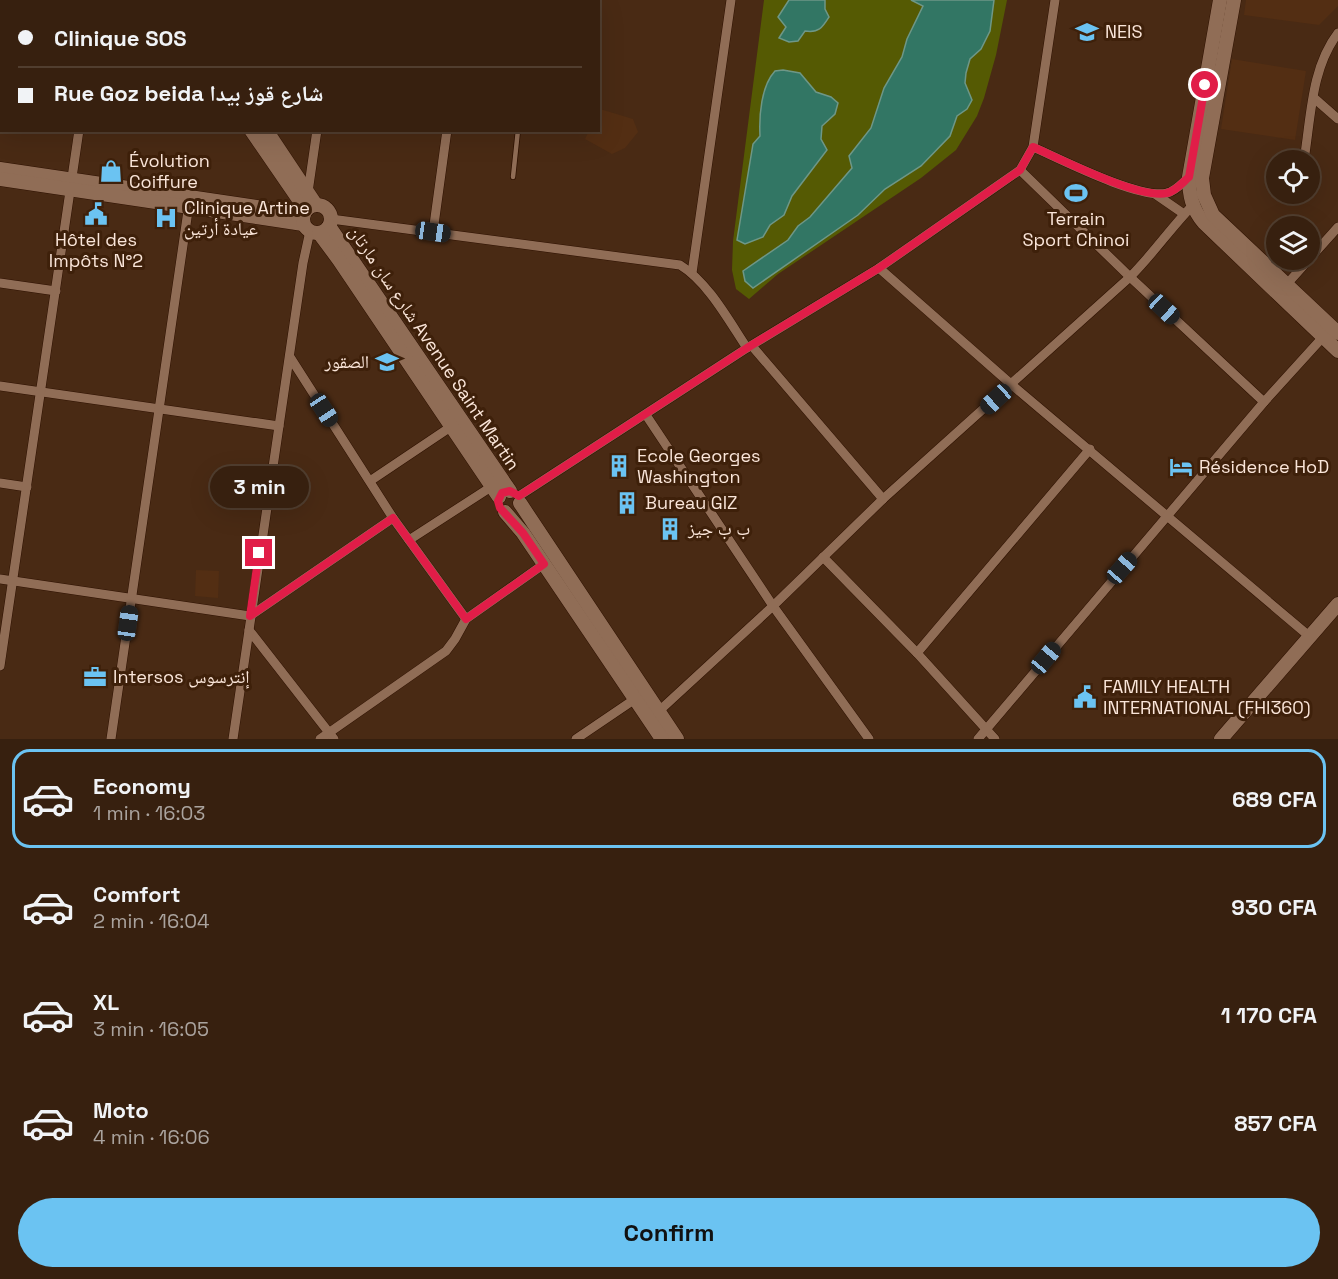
<!DOCTYPE html>
<meta charset="utf-8">
<style>
:root{--surface:#37200f;--page:#3e2818;--text:#f1f3f6;--muted:#aaa39e;--line:#513e2f;--accent:#6bc3f2}
body{margin:0;font-family:"Space Grotesk","Noto Naskh Arabic",sans-serif;background:var(--page);color:var(--text);height:100vh;display:flex;flex-direction:column;font-size:22px;white-space:nowrap}
*{box-sizing:border-box;margin:0}
p{font-size:20px;color:var(--muted)}
.icon{flex:none;width:33px;height:33px;fill:none;stroke:currentColor;stroke-width:2;stroke-linecap:round;stroke-linejoin:round}
.map{position:relative;height:739px;overflow:hidden}
.drawer{display:flex;flex-direction:column;background:var(--surface);flex:1}
.drawer>*{flex:none}
.top-card{position:absolute;left:0px;top:0px;width:600px;height:132px;box-shadow:0 6px 24px #0002,0 0 0 2px var(--line);display:grid;align-content:center;height:132px;padding:0 18px;background:var(--surface)}
.buttons{position:absolute;left:1266px;top:150px;display:grid;gap:12px}
.buttons a{display:grid;place-items:center;width:54px;height:54px;border-radius:50%;background:var(--surface);box-shadow:0 6px 24px #0002,0 0 0 2px var(--line);font-size:30px}
.end{position:absolute;width:27px;height:27px;margin:-14px;border:8px solid #e11d48;background:#fff;box-shadow:0 0 0 3px #fff}
.from{border-radius:50%}
.bubble{position:absolute;height:42px;border-radius:21px;background:var(--surface);box-shadow:0 6px 24px #0002,0 0 0 2px var(--line);font-size:20px;font-weight:700;line-height:42px;text-align:center}
.car{position:absolute;width:18px;height:36px;margin:-18px -9px;border-radius:8px;box-shadow:0 0 4px 2px #0007;background:linear-gradient(#222 24%,#8ab4d8 0 40%,#222 0 76%,#8ab4d8 0 86%,#222 0)}
.top-card b{display:flex;align-items:center;gap:21px;height:57px;font-size:22px}
.top-card b+b{border-top:2px solid var(--line)}
.top-card i{width:15px;height:15px;background:var(--text)}
ul{padding:10px 0 0;list-style:none}
li{display:flex;align-items:center;gap:18px;height:99px;margin:0 12px 9px;padding:0 6px;border:3px solid transparent;border-radius:18px}
li div{flex:1}
li b{display:block;font-size:22px}
li em{font-style:normal;font-weight:700}
li.active{border-color:var(--accent)}
li>.icon{width:54px;height:54px;stroke-width:1.5}
.cta{display:flex;gap:12px;margin-top:auto;padding:12px 18px}
.cta a{flex:1;height:69px;border-radius:36px;background:var(--accent);color:#111;font-size:24px;font-weight:700;line-height:69px;text-align:center}
.map>svg:first-child{display:block}
.built{fill:#532e13}
.green{fill:#555a03}
.water{fill:#327664;stroke:#6e9787;stroke-width:1.5}
.lines{fill:none;stroke-linecap:round;stroke-linejoin:round}
.lane-casing{stroke:#2e1100;stroke-width:6}
.street-casing{stroke:#2e1100;stroke-width:10}
.secondary-casing{stroke:#2e1100;stroke-width:15}
.lane{stroke:#906d56;stroke-width:4.5}
.street{stroke:#906d56;stroke-width:9}
.secondary{stroke:#906d56;stroke-width:14}
.route{stroke:#e11d48;stroke-width:8}
.labels{text-anchor:middle;stroke-width:6;stroke-linejoin:round;paint-order:stroke}
.poi-label{font-size:18px;fill:#fae5d9;stroke:#3e200a;text-anchor:start}
.street-label{font-size:18px;fill:#fae5d9;stroke:#3e200a}
</style>
<div class="map">
<svg width="1338" height="739" viewBox="0 0 1338 739">
<rect width="100%" height="100%" fill="#492a14"/>
<!-- built -->
<g class="built">
<polygon points="1246,0 1338,0 1338,6 1319,25 1244,15"/>
<polygon points="1232,59 1306,71 1295,140 1221,129"/>
<polygon points="600,109 633,119 638,132 625,148 612,154 585,139 589,131 598,130"/>
<polygon points="196,570 219,571 218,598 195,596"/>
</g>
<!-- green -->
<polygon class="green" points="764,0 1007,0 996,55 984,98 977,116 956,150 921,178 778,274 749,299 736,289 732,270 733,241"/>
<!-- water -->
<g class="water">
<path d="M 789,0 L 825,0 L 825,9 L 829,17 C 822,28 819,33 805,31 L 798,41 L 789,42 L 779,38 L 786,27 L 778,17 Z"/>
<polygon points="911,0 994,0 990,31 981,49 970,59 966,73 965,83 972,100 967,109 957,116 950,136 921,166 885,189 858,215 753,288 745,281 743,271 788,240 798,226 810,217 852,168 849,156 871,128 884,88 902,57 907,39 923,6"/>
<path d="M 783,70 L 800,73 L 816,92 L 831,97 L 838,103 L 835,114 L 822,126 L 821,139 L 827,150 L 792,196 L 784,215 L 770,225 L 763,237 L 745,244 L 737,240 L 753,144 L 760,136 C 759,116 761,86 775,71 Z"/>
</g>
<g class="lines">
<!-- lane casing -->
<g class="lane-casing">
<polyline id="lane" points="513,177 518,130"/>
</g>
<!-- street casing -->
<g class="street-casing">
<g id="street">
<polyline points="97,2 97,0"/>
<polyline points="337,2 337,0"/>
<polyline points="463,2 464,0"/>
<polyline points="1314,98 1338,119"/>
<path d="M 1033,147 C 1060,159 1140,200 1167,193 C 1176,191 1182,183 1189,177"/>
<path d="M 1304,160 C 1311,118 1311,68 1338,33"/>
<polyline points="1020,170 1130,277 1264,402"/>
<polyline points="308,192 317,130"/>
<polyline points="1155,194 1184,214"/>
<path d="M 331,219 L 680,265 C 708,282 729,321 747,348"/>
<polyline points="433,232 447,130"/>
<polyline points="879,268 1012,385 1309,636"/>
<polyline points="692,273 731,0"/>
<polyline points="0,283 56,291"/>
<polyline points="1287,284 1338,227"/>
<polyline points="752,346 883,499"/>
<polyline points="290,357 393,518 466,619"/>
<polyline points="0,386 279,426"/>
<polyline points="646,415 773,606 869,739"/>
<polyline points="370,481 452,426"/>
<polyline points="0,483 27,487"/>
<polyline points="519,496 747,348 879,268 1020,170 1033,147 1055,0"/>
<polyline points="409,540 491,487"/>
<polyline points="823,557 917,653 995,739"/>
<polyline points="0,579 250,616 393,518"/>
<polyline points="249,630 334,739"/>
<polyline points="917,653 1090,449"/>
<polyline points="0,666 79,130"/>
<path d="M 659,711 L 773,606 L 883,499 L 1130,277 C 1154,253 1172,226 1195,203"/>
<polyline points="111,739 189,204"/>
<polyline points="233,739 303,263 310,231"/>
<polyline points="320,739 446,651 455,639 466,619 544,564"/>
<polyline points="576,739 635,699"/>
<polyline points="978,739 1264,402 1323,337"/>
</g>
</g>
<!-- secondary casing -->
<g class="secondary-casing">
<g id="secondary">
<polyline points="164,0 165,2"/>
<polyline points="177,0 178,2"/>
<path d="M 1220,0 L 1189,177 C 1189,195 1192,209 1204,223 L 1338,351"/>
<polyline points="1234,0 1202,178 1204,195 1213,215 1338,333"/>
<polyline points="251,130 306,210"/>
<polyline points="266,130 316,205"/>
<polyline points="0,169 304,214"/>
<polyline points="0,179 303,224"/>
<circle cx="317" cy="219" r="14"/>
<polyline points="329,226 510,491"/>
<polyline points="319,233 339,260 499,497"/>
<polyline points="520,503 677,739"/>
<polyline points="505,512 523,533 662,739"/>
<polyline points="1221,739 1338,604"/>
</g>
</g>
<!-- lane -->
<use href="#lane" class="lane"/>
<!-- street -->
<use href="#street" class="street"/>
<!-- secondary -->
<use href="#secondary" class="secondary"/>
</g>
<g class="lines">
<!-- route -->
<path class="route" d="M 259,553 L 250,616 L 393,518 L 466,619 L 544,564 L 523,533 L 500,508 L 498,501 L 502,493 L 510,491 L 519,496 L 747,348 L 879,268 L 1020,170 L 1033,147 C 1060,159 1141,200 1167,193 C 1176,191 1182,183 1189,177 L 1205,85"/>
</g>
<!-- icons -->
<defs>
<g id="school-bare" transform="scale(1.8)"><path d="M0-5L7-2L0 1L-7-2ZM-4 1L0 2.5L4 1V4Q0 6-4 4Z" fill="#6bc3f2" stroke="#3e200a" stroke-width="2.5" paint-order="stroke"/></g>
<g id="shop-bare" transform="scale(1.8)"><path d="M-5-2.5h2.3a2.7 3.5 0 0 1 5.4 0H5L5.5 6h-11ZM-1.5-2.5h3a1.5 2.3 0 0 0-3 0Z" fill="#6bc3f2" stroke="#3e200a" stroke-width="2.5" paint-order="stroke"/></g>
<g id="stadium-bare" transform="scale(1.8)"><path d="M0-5a6.5 5 0 1 0 0 10a6.5 5 0 1 0 0-10ZM-3.5-1.8h7v3.6h-7Z" fill="#6bc3f2" stroke="#3e200a" stroke-width="2.5" paint-order="stroke"/></g>
<g id="civic-bare" transform="scale(1.8)"><path d="M-.6-6.5H3V-4.5H.6V-3L4-1V1h2V6H-6V1h2V-1L-.6-3ZM-1.2 2.5V6h2.4V2.5Z" fill="#6bc3f2" stroke="#3e200a" stroke-width="2.5" paint-order="stroke"/></g>
<g id="hospital-bare" transform="scale(1.8)"><path d="M-5-5h3v3.5h4V-5h3V5h-3V1.5h-4V5h-3Z" fill="#6bc3f2" stroke="#3e200a" stroke-width="2.5" paint-order="stroke"/></g>
<g id="building-bare" transform="scale(1.8)"><path d="M-4-6H4V6H1V3H-1V6H-4ZM-2.5-4.3h1.7v1.8h-1.7ZM.8-4.3h1.7v1.8H.8ZM-2.5-1h1.7V.8h-1.7ZM.8-1h1.7V.8H.8Z" fill="#6bc3f2" stroke="#3e200a" stroke-width="2.5" paint-order="stroke"/></g>
<g id="hotel-bare" transform="scale(1.8)"><path d="M-6-4.5h1.5V1H6V5H4.5V3h-9V5H-6ZM-4 0a1.8 1.8 0 1 1 3.6 0ZM.5 0V-2.5h3Q6-2.5 6 0Z" fill="#6bc3f2" stroke="#3e200a" stroke-width="2.5" paint-order="stroke"/></g>
<g id="office-bare" transform="scale(1.8)"><path d="M-6-3h4V-5.5h4V-3h4V5H-6ZM-1-4.5V-3h2v-1.5ZM-6 0V1H6V0Z" fill="#6bc3f2" stroke="#3e200a" stroke-width="2.5" paint-order="stroke"/></g>
</defs>
<g fill-rule="evenodd">
<use href="#school-bare" x="1087" y="32"/>
<use href="#shop-bare" x="111" y="171"/>
<use href="#stadium-bare" x="1076" y="193"/>
<use href="#civic-bare" x="96" y="214"/>
<use href="#hospital-bare" x="166" y="218"/>
<use href="#school-bare" x="387" y="362"/>
<use href="#building-bare" x="619" y="466"/>
<use href="#hotel-bare" x="1181" y="467"/>
<use href="#building-bare" x="627" y="503"/>
<use href="#building-bare" x="670" y="529"/>
<use href="#office-bare" x="95" y="677"/>
<use href="#civic-bare" x="1085" y="697"/>
</g>
<g class="labels">
<!-- poi labels -->
<g class="poi-label">
<text x="1105" y="38">NEIS</text>
<text x="129" y="167">Évolution<tspan x="129" dy="21">Coiffure</tspan></text>
<text x="184" y="214">Clinique Artine<tspan x="184" dy="21">عيادة أرتين</tspan></text>
<text x="1076" y="225" text-anchor="middle">Terrain<tspan x="1076" dy="21">Sport Chinoi</tspan></text>
<text x="96" y="246" text-anchor="middle">Hôtel des<tspan x="96" dy="21">Impôts N°2</tspan></text>
<text x="369" y="368" text-anchor="end">الصقور</text>
<text x="637" y="462">Ecole Georges<tspan x="637" dy="21">Washington</tspan></text>
<text x="1199" y="473">Résidence HoD</text>
<text x="645" y="509">Bureau GIZ</text>
<text x="688" y="535">ب ب جيز</text>
<text x="113" y="683">Intersos إنترسوس</text>
<text x="1103" y="693">FAMILY HEALTH<tspan x="1103" dy="21">INTERNATIONAL (FHI360)</tspan></text>
</g>
<!-- street labels -->
<g class="street-label">
<text transform="translate(434 348) rotate(56)" y="6">شارع سان مارتان Avenue Saint Martin</text>
</g>
</g>
</svg>
<div class="buttons">
<a><svg class="icon" aria-label="locate" viewBox="0 0 24 24"><circle cx="12" cy="12" r="6"/><path d="M12 2v4M12 18v4M2 12h4M18 12h4"/></svg></a>
<a><svg class="icon" aria-label="layers" viewBox="0 0 24 24"><path d="M12 4l9 5-9 5-9-5zM3 14l9 5 9-5"/></svg></a>
</div>
<i class="end from" style="left:1205px;top:85px"></i>
<i class="end" style="left:259px;top:553px"></i>
<div class="bubble" style="left:210px;top:466px;width:99px">3 min</div>
<i class="car" style="left:433px;top:232px;rotate:98deg"></i>
<i class="car" style="left:1164px;top:309px;rotate:133deg"></i>
<i class="car" style="left:996px;top:399px;rotate:228deg"></i>
<i class="car" style="left:324px;top:410px;rotate:147deg"></i>
<i class="car" style="left:1122px;top:568px;rotate:41deg"></i>
<i class="car" style="left:128px;top:623px;rotate:8deg"></i>
<i class="car" style="left:1046px;top:658px;rotate:40deg"></i>
<div class="top-card">
<b><i class="from"></i>Clinique SOS</b>
<b><i></i>Rue Goz beida شارع قوز بيدا</b>
</div>
</div>
<section class="drawer">
<ul>
<li class="active"><svg class="icon" aria-label="car" viewBox="0 0 24 24"><path d="M5 17H2v-5l4-1 3-4h7l3 4 3 1v5h-3M9 17h6M6 11h13"/><circle cx="7" cy="17" r="2"/><circle cx="17" cy="17" r="2"/></svg><div><b>Economy</b><p>1 min · 16:03</p></div><em>689 CFA</em></li>
<li><svg class="icon" aria-label="car" viewBox="0 0 24 24"><path d="M5 17H2v-5l4-1 3-4h7l3 4 3 1v5h-3M9 17h6M6 11h13"/><circle cx="7" cy="17" r="2"/><circle cx="17" cy="17" r="2"/></svg><div><b>Comfort</b><p>2 min · 16:04</p></div><em>930 CFA</em></li>
<li><svg class="icon" aria-label="car" viewBox="0 0 24 24"><path d="M5 17H2v-5l4-1 3-4h7l3 4 3 1v5h-3M9 17h6M6 11h13"/><circle cx="7" cy="17" r="2"/><circle cx="17" cy="17" r="2"/></svg><div><b>XL</b><p>3 min · 16:05</p></div><em>1 170 CFA</em></li>
<li><svg class="icon" aria-label="car" viewBox="0 0 24 24"><path d="M5 17H2v-5l4-1 3-4h7l3 4 3 1v5h-3M9 17h6M6 11h13"/><circle cx="7" cy="17" r="2"/><circle cx="17" cy="17" r="2"/></svg><div><b>Moto</b><p>4 min · 16:06</p></div><em>857 CFA</em></li>
</ul>
<div class="cta"><a>Confirm</a></div>
</section>
